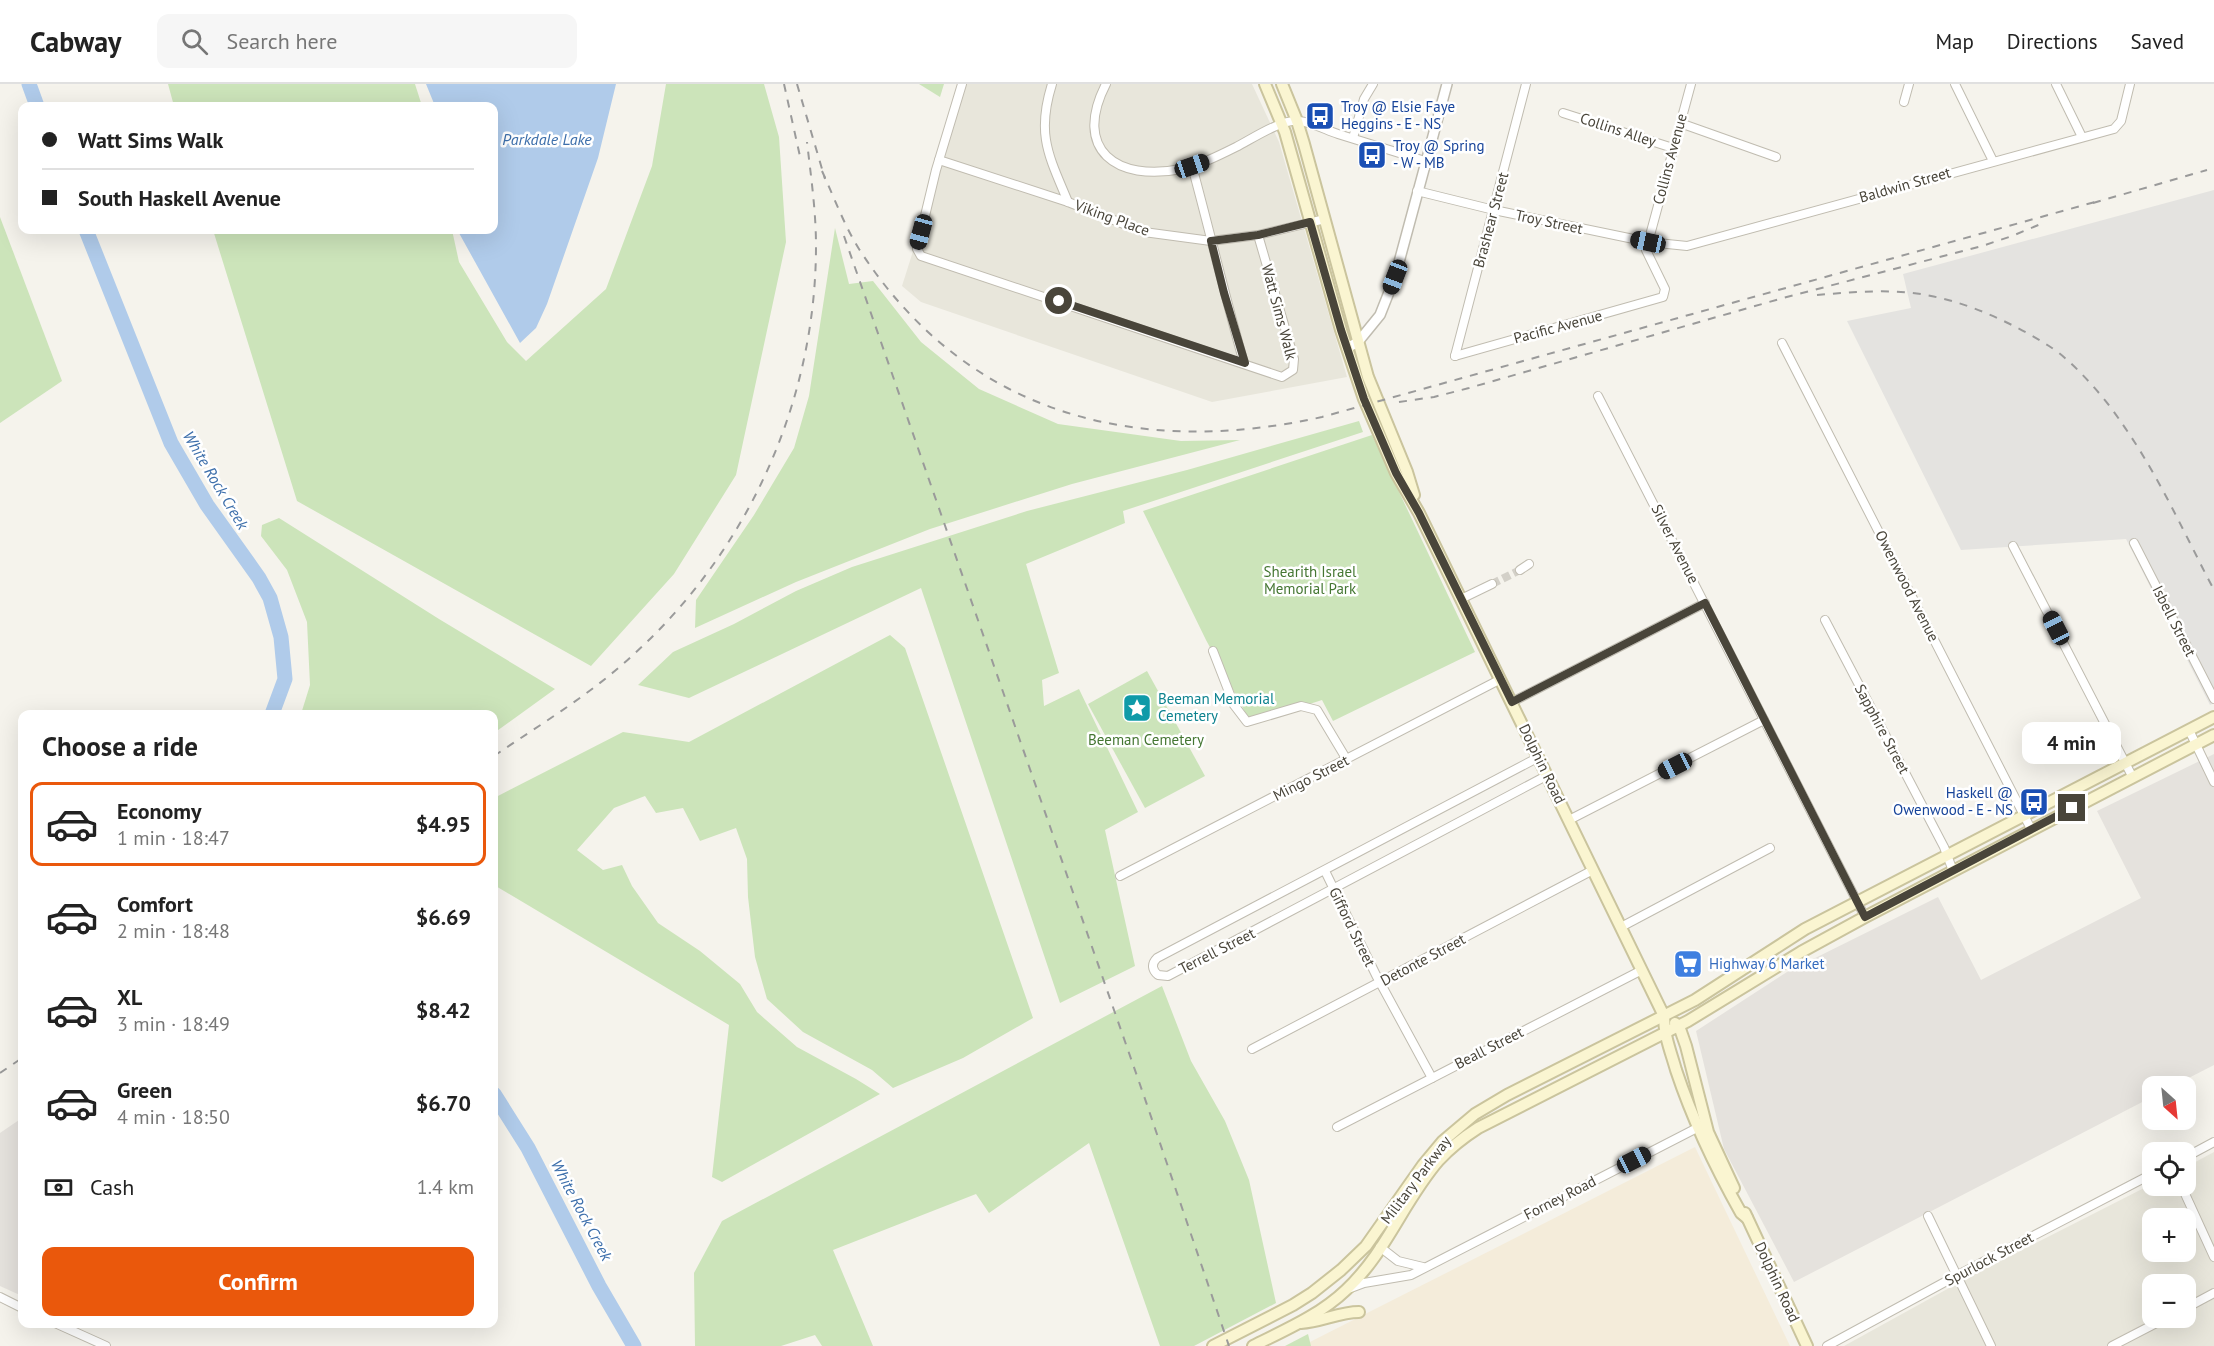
<!DOCTYPE html>
<meta charset="utf-8">
<style>
:root{--surface:#fff;--page:#f6f6f6;--text:#222;--muted:#767676;--line:#e0e0e0;--accent:#ea580c}
body{margin:0;font-family:"PT Sans",sans-serif;background:var(--page);color:var(--text);height:100vh;display:flex;flex-direction:column;font-size:22px;white-space:nowrap}
*{box-sizing:border-box;margin:0}
p{font-size:20px;color:var(--muted)}
.icon{flex:none;width:33px;height:33px;fill:none;stroke:currentColor;stroke-width:2;stroke-linecap:round;stroke-linejoin:round}
.map{position:relative;flex:1;overflow:hidden}
.side{position:absolute;left:18px;top:626px;width:480px;height:618px;display:flex;flex-direction:column;background:var(--surface);border-radius:12px;box-shadow:0 6px 24px #0002}
.side>*{flex:none}
.hud{position:absolute;left:18px;top:18px;width:480px;height:132px;border-radius:12px;box-shadow:0 6px 24px #0002;display:grid;align-content:center;height:132px;padding:0 24px;background:var(--surface)}
.needle{width:39px;rotate:153deg}
.tools{position:absolute;left:2142px;top:992px;display:grid;gap:12px}
.tools a{display:grid;place-items:center;width:54px;height:54px;border-radius:12px;background:var(--surface);box-shadow:0 6px 24px #0002;font-size:30px}
.end{position:absolute;width:27px;height:27px;margin:-14px;border:8px solid #49453a;background:#fff;box-shadow:0 0 0 3px #fff}
.from{border-radius:50%}
.bubble{position:absolute;height:42px;border-radius:12px;background:var(--surface);box-shadow:0 6px 24px #0002;font-size:20px;font-weight:700;line-height:42px;text-align:center}
.car{position:absolute;width:18px;height:36px;margin:-18px -9px;border-radius:8px;box-shadow:0 0 4px 2px #0007;background:linear-gradient(#222 24%,#8ab4d8 0 40%,#222 0 76%,#8ab4d8 0 86%,#222 0)}
.hud b{display:flex;align-items:center;gap:21px;height:57px;font-size:22px}
.hud b+b{border-top:2px solid var(--line)}
.hud i{width:15px;height:15px;background:var(--text)}
ul{padding:0;list-style:none}
li{display:flex;align-items:center;gap:18px;height:84px;margin:0 12px 9px;padding:0 12px;border:3px solid transparent;border-radius:12px}
li div{flex:1}
li b{display:block;font-size:22px}
li em{font-style:normal;font-weight:700}
li.active{border-color:var(--accent)}
li>.icon{width:54px;height:54px;stroke-width:1.5}
h2{padding:0 24px;font-size:27px;line-height:72px}
.pay{display:flex;align-items:center;gap:15px;height:66px;padding:0 24px;font-size:22px}
.pay p{margin-inline-start:auto}
.action{display:flex;gap:12px;margin-top:auto;padding:12px 24px}
.action a{flex:1;height:69px;border-radius:12px;background:var(--accent);color:#fff;font-size:24px;font-weight:700;line-height:69px;text-align:center}
header{display:flex;align-items:center;gap:36px;box-sizing:border-box;height:84px;padding:0 30px;background:var(--surface);border-bottom:2px solid var(--line)}
header strong{font-size:28px}
nav{display:flex;gap:33px;margin-inline-start:auto;font-size:21px}
.search{width:420px;height:54px;background:var(--page);display:flex;align-items:center;gap:15px;box-sizing:border-box;padding:0 21px;border-radius:12px;color:var(--muted);font-size:22px}
.map>svg:first-child{display:block}
.residential{fill:#e8e6db;fill-rule:evenodd}
.commercial{fill:#f4ecda}
.industrial{fill:#e5e2dd}
.green{fill:#cce4ba}
.parking{fill:#e4e3e0}
.water{fill:#b0cbea}
.lines{fill:none;stroke-linecap:round;stroke-linejoin:round}
.river{stroke:#b0cbea;stroke-width:15}
.minor-tunnel{stroke:#d3d0c8;stroke-width:8;stroke-dasharray:8 4;stroke-linecap:butt}
.minor-casing{stroke:#c0bcb0;stroke-width:10}
.tertiary-casing{stroke:#c0bcb0;stroke-width:12}
.secondary-casing{stroke:#cac49d;stroke-width:14}
.minor{stroke:#fff;stroke-width:8}
.tertiary{stroke:#fff;stroke-width:9}
.secondary{stroke:#faf5d1;stroke-width:10}
.rail{stroke:#9a9a9a;stroke-width:2;stroke-dasharray:8 8;stroke-linecap:butt}
.route{stroke:#49453a;stroke-width:8}
.labels{text-anchor:middle;stroke-width:5;stroke-linejoin:round;paint-order:stroke}
.transit-label{font-size:15px;fill:#164399;stroke:#fff;text-anchor:start}
.street-label{font-size:15px;fill:#49453a;stroke:#fff}
.park-label{font-size:15px;fill:#447632;stroke:#fff}
.culture-label{font-size:15px;fill:#0d838f;stroke:#fff;text-anchor:start}
.shop-label{font-size:15px;fill:#366cbe;stroke:#fff;text-anchor:start}
.water-label{font-size:16px;font-style:italic;fill:#3d6fab;stroke:#fff}
</style>
<header>
<strong>Cabway</strong>
<div class="search"><svg class="icon" aria-label="search" viewBox="0 0 24 24"><circle cx="10" cy="10" r="6"/><path d="M15 15l6 6"/></svg>Search here</div>
<nav><a>Map</a><a>Directions</a><a>Saved</a></nav>
</header>
<div class="map">
<svg width="2214" height="1262" viewBox="0 0 2214 1262">
<rect width="100%" height="100%" fill="#f5f3ec"/>
<!-- residential -->
<g class="residential">
<polygon points="966,0 1252,0 1279,58 1347,293 1212,318 921,218 902,202"/>
<path d="M 2214,1068 L 2214,1262 L 1844,1262 L 1969,1193 L 2152,1100 L 2186,1101 L 2186,1083 ZM 2152,1134 L 2186,1134 L 2186,1167 L 2152,1167 ZM 2152,1200 L 2186,1200 L 2186,1233 L 2152,1233 Z"/>
</g>
<!-- commercial -->
<polygon class="commercial" points="1695,1063 1790,1262 1302,1262"/>
<!-- industrial -->
<g class="industrial">
<polygon points="2214,670 2214,981 2173,1002 2152,1002 2152,1013 1794,1198 1724,1065 1696,947 1787,888 1938,813 1981,896 2141,814 2097,727"/>
<polygon points="22,1034 22,1212 0,1202 0,1049"/>
</g>
<!-- green -->
<g class="green">
<polygon points="168,0 415,0 422,22 174,22"/>
<polygon points="666,0 764,0 779,53 786,158 736,391 674,490 591,582 297,417 213,146 452,146 459,178 507,258 526,277 606,205 652,82"/>
<polygon points="919,0 944,0 940,13"/>
<polygon points="0,133 62,297 0,339"/>
<polygon points="835,144 849,200 873,197 921,258 979,305 1058,340 1181,357 1240,356 1072,400 930,445 796,498 695,544 696,516 754,431 794,364 809,312"/>
<polygon points="1359,337 1363,348 1123,427 1125,439 1026,480 1059,589 1042,596 1044,622 1079,605 1138,728 1105,746 1135,882 1060,919 921,504 689,614 638,601 673,568 734,540 796,507 852,483 1027,427 1187,386"/>
<polygon points="1372,351 1475,568 1333,637 1322,616 1251,639 1206,556 1143,427"/>
<polygon points="279,434 439,535 555,605 494,649 494,630 301,630 310,601 307,538 287,486 261,452 262,441"/>
<polygon points="890,551 905,564 1033,934 963,974 893,1004 872,986 803,948 767,915 755,873 748,813 747,775 736,744 700,757 683,724 656,729 645,712 614,724 577,766 603,786 622,781 632,802 658,839 700,867 740,900 757,928 797,963 856,995 880,1010 722,1098 712,1093 729,941 494,801 494,714 623,648 689,658"/>
<polygon points="1147,587 1205,692 1145,724 1088,620"/>
<polygon points="1162,902 1191,977 1225,1037 1249,1096 1276,1219 1194,1262 1160,1262 1089,1059 989,1129 976,1110 833,1166 873,1262 822,1262 815,1251 781,1262 695,1262 694,1189 722,1137"/>
<polygon points="1308,1250 1311,1262 1285,1262"/>
</g>
<!-- parking -->
<polygon class="parking" points="2214,106 2214,619 2210,621 2126,455 1961,466 1847,237 1911,224 1903,190"/>
<!-- water -->
<polygon class="water" points="426,0 616,0 598,74 547,220 536,244 520,259 459,149 459,146 494,146 494,22 435,22"/>
<g class="lines">
<!-- river -->
<g class="river">
<polyline points="29,0 37,22"/>
<polyline points="86,146 171,359 207,421 259,494 270,514 281,553 285,595 272,630"/>
<polyline points="494,1010 528,1064 599,1202 634,1262"/>
</g>
<!-- minor-tunnel -->
<polyline class="minor-tunnel" points="1492,500 1520,486"/>
<!-- minor casing -->
<g class="minor-casing">
<g id="minor">
<polyline points="962,0 936,86 917,165 921,172 1282,293 1293,286 1294,275 1258,151"/>
<path d="M 1052,0 C 1036,51 1049,72 1068,118"/>
<path d="M 1106,0 C 1072,66 1117,98 1181,85 C 1200,81 1218,72 1236,63 C 1252,55 1281,35 1299,37 C 1311,38 1326,46 1338,50 C 1367,59 1396,68 1425,77"/>
<polyline points="1955,0 1993,77"/>
<polyline points="2056,0 2082,53"/>
<polyline points="1904,18 1909,0"/>
<polyline points="1563,29 1673,64"/>
<polyline points="1680,39 1776,73"/>
<polyline points="1353,54 1364,15 1373,0"/>
<polyline points="939,76 1068,118 1144,148 1211,157 1258,151 1325,135"/>
<path d="M 1192,82 C 1210,148 1225,213 1244,279"/>
<polyline points="1417,107 1494,126 1648,158 1687,162 2114,45 2121,37 2130,0"/>
<polyline points="1782,259 2031,745"/>
<polyline points="1455,272 1663,213 1665,205 1646,166 1691,0"/>
<polyline points="1455,272 1526,0"/>
<polyline points="1598,312 1865,833"/>
<polyline points="2134,459 2214,615"/>
<polyline points="2013,462 2132,692"/>
<polyline points="1520,486 1529,480"/>
<polyline points="1461,515 1492,500"/>
<polyline points="1825,536 1944,763 1953,787"/>
<polyline points="1213,567 1234,621 1247,638 1301,622 1317,626 1347,676"/>
<polyline points="1512,618 1705,519"/>
<polyline points="2189,646 2214,698"/>
<path d="M 1539,673 L 1157,874 C 1151,880 1152,886 1158,891 L 1168,892 L 1548,691"/>
<polyline points="1569,736 1764,636"/>
<polyline points="1325,787 1376,891 1432,994"/>
<polyline points="1120,792 1501,595"/>
<polyline points="1621,843 1770,764"/>
<polyline points="1252,965 1593,786"/>
<polyline points="1337,1043 1642,886"/>
<polyline points="2186,1073 2214,1058"/>
<polyline points="2181,1101 2214,1173"/>
<polyline points="1928,1132 1991,1262"/>
<polyline points="1380,1163 1398,1177 1423,1183"/>
<polyline points="1348,1205 1364,1199 1411,1191 1697,1044"/>
<polyline points="0,1213 22,1224"/>
<polyline points="2186,1224 2214,1209"/>
<polyline points="55,1239 106,1262"/>
<polyline points="1827,1262 1956,1192 2152,1090"/>
<polyline points="2112,1262 2168,1233"/>
</g>
</g>
<!-- tertiary casing -->
<g class="tertiary-casing">
<polyline id="tertiary" points="1347,264 1358,258 1380,231 1395,193 1447,0"/>
</g>
<!-- secondary casing -->
<g class="secondary-casing">
<g id="secondary">
<path d="M 1265,0 L 1285,48 L 1341,246 L 1364,315 L 1396,389 L 1419,429 L 1664,932 C 1664,952 1671,968 1676,986 C 1693,1037 1715,1083 1741,1129 L 1747,1134"/>
<polyline points="1282,0 1297,37 1304,60 1368,293 1407,388 1414,411"/>
<polyline points="1675,939 1679,942 1686,962 1708,1048 1734,1104"/>
<polyline points="1745,1129 1807,1262"/>
<path d="M 1301,1239 C 1321,1238 1339,1228 1359,1228"/>
<polyline points="1213,1262 1293,1221 1312,1209 1341,1186 1366,1162 1423,1081 1443,1057 1475,1030 1507,1011 1695,916 1805,845 2214,633"/>
<path d="M 1253,1262 C 1285,1246 1320,1231 1346,1206 C 1386,1169 1404,1116 1439,1076 C 1451,1063 1464,1053 1478,1044 L 1688,937 L 1801,868 L 1865,833 L 2214,651"/>
</g>
</g>
<!-- minor -->
<use href="#minor" class="minor"/>
<!-- tertiary -->
<use href="#tertiary" class="tertiary"/>
<!-- secondary -->
<use href="#secondary" class="secondary"/>
<!-- rail -->
<g class="rail">
<polyline points="784,0 801,77"/>
<polyline points="797,0 825,95"/>
<path d="M 822,87 C 834,113 844,141 859,165 C 966,331 1136,374 1322,333 L 2102,116"/>
<polyline points="2093,119 2207,86"/>
<polyline points="844,152 1144,1012 1229,1262"/>
<path d="M 1817,211 C 1855,208 1894,204 1931,212 C 1972,220 2014,240 2049,262 C 2072,276 2106,315 2121,338 C 2158,390 2184,449 2214,506"/>
<polyline points="1399,318 1434,313 1469,304 1783,214 1982,162 2012,152 2043,139"/>
<path d="M 494,672 C 541,640 591,610 633,571 C 748,467 816,317 816,162 C 816,127 811,93 807,58"/>
<polyline points="0,989 22,974"/>
</g>
</g>
<g class="lines">
<!-- route -->
<polyline class="route" points="1059,217 1245,279 1224,209 1211,157 1258,151 1310,138 1341,246 1364,315 1396,389 1419,429 1512,618 1705,519 1865,833 2072,724"/>
</g>
<!-- icons -->
<defs>
<g id="bus-square" transform="scale(1.5)"><rect x="-9" y="-9" width="18" height="18" rx="4" fill="#1a4fb4" stroke="#fff"/><path d="M-5-6H5V4H4V6H2V4H-2V6H-4V4H-5ZM-3.5-4V0h7V-4ZM-3.5 1.2v1.5H-2V1.2ZM2 1.2v1.5H3.5V1.2Z" fill="#fff"/></g>
<g id="sight-square" transform="scale(1.5)"><rect x="-9" y="-9" width="18" height="18" rx="4" fill="#0f9aa8" stroke="#fff"/><path d="M0-6L1.8-2.2L6-1.7L2.9 1.2L3.7 5.4L0 3.3L-3.7 5.4L-2.9 1.2L-6-1.7L-1.8-2.2Z" fill="#fff"/></g>
<g id="supermarket-square" transform="scale(1.5)"><rect x="-9" y="-9" width="18" height="18" rx="4" fill="#3f7fe0" stroke="#fff"/><path d="M-6-5.5h2.5l.6 2H6L4.5 2H-2.5L-4.4-4H-6ZM-1.5 3.2a1.3 1.3 0 1 0 .1 0ZM3 3.2a1.3 1.3 0 1 0 .1 0Z" fill="#fff"/></g>
</defs>
<g fill-rule="evenodd">
<use href="#bus-square" x="1320" y="32"/>
<use href="#bus-square" x="1372" y="71"/>
<use href="#sight-square" x="1137" y="624"/>
<use href="#bus-square" x="2034" y="718"/>
<use href="#supermarket-square" x="1688" y="880"/>
</g>
<g class="labels">
<!-- transit labels -->
<g class="transit-label">
<text x="1341" y="28">Troy @ Elsie Faye<tspan x="1341" dy="17">Heggins - E - NS</tspan></text>
<text x="1393" y="67">Troy @ Spring<tspan x="1393" dy="17">- W - MB</tspan></text>
<text x="2013" y="714" text-anchor="end">Haskell @<tspan x="2013" dy="17">Owenwood - E - NS</tspan></text>
</g>
<!-- street labels -->
<g class="street-label">
<text transform="translate(1618 46) rotate(18)" y="5">Collins Alley</text>
<text transform="translate(1670 75) rotate(-75)" y="5">Collins Avenue</text>
<text transform="translate(1905 101) rotate(-16)" y="5">Baldwin Street</text>
<text transform="translate(1112 134) rotate(20)" y="5">Viking Place</text>
<text transform="translate(1491 136) rotate(-75)" y="5">Brashear Street</text>
<text transform="translate(1549 138) rotate(12)" y="5">Troy Street</text>
<text transform="translate(1279 228) rotate(75)" y="5">Watt Sims Walk</text>
<text transform="translate(1558 243) rotate(-15)" y="5">Pacific Avenue</text>
<text transform="translate(1675 460) rotate(63)" y="5">Silver Avenue</text>
<text transform="translate(1907 502) rotate(63)" y="5">Owenwood Avenue</text>
<text transform="translate(2174 537) rotate(63)" y="5">Isbell Street</text>
<text transform="translate(1882 645) rotate(62)" y="5">Sapphire Street</text>
<text transform="translate(1542 680) rotate(64)" y="5">Dolphin Road</text>
<text transform="translate(1311 694) rotate(-27)" y="5">Mingo Street</text>
<text transform="translate(1352 843) rotate(64)" y="5">Gifford Street</text>
<text transform="translate(1217 867) rotate(-27)" y="5">Terrell Street</text>
<text transform="translate(1423 876) rotate(-28)" y="5">Detonte Street</text>
<text transform="translate(1489 964) rotate(-27)" y="5">Beall Street</text>
<text transform="translate(1416 1096) rotate(-53)" y="5">Military Parkway</text>
<text transform="translate(1560 1114) rotate(-27)" y="5">Forney Road</text>
<text transform="translate(1989 1175) rotate(-28)" y="5">Spurlock Street</text>
<text transform="translate(1777 1198) rotate(65)" y="5">Dolphin Road</text>
</g>
<!-- park labels -->
<g class="park-label">
<text x="1310" y="493">Shearith Israel<tspan x="1310" dy="17">Memorial Park</tspan></text>
<text x="1146" y="661">Beeman Cemetery</text>
</g>
<!-- culture labels -->
<g class="culture-label">
<text x="1158" y="620">Beeman Memorial<tspan x="1158" dy="17">Cemetery</tspan></text>
</g>
<!-- shop labels -->
<g class="shop-label">
<text x="1709" y="885">Highway 6 Market</text>
</g>
<!-- water labels -->
<g class="water-label">
<text x="547" y="61">Parkdale Lake</text>
<text transform="translate(216 396) rotate(59)" y="6">White Rock Creek</text>
<text transform="translate(582 1126) rotate(62)" y="6">White Rock Creek</text>
</g>
</g>
</svg>
<div class="tools">
<a><svg class="needle" viewBox="-14 -14 28 28"><path d="M0-13l5 13h-10z" fill="#e53935"/><path d="M0 13l5-13h-10z" fill="#767676"/></svg></a>
<a><svg class="icon" aria-label="locate" viewBox="0 0 24 24"><circle cx="12" cy="12" r="6"/><path d="M12 2v4M12 18v4M2 12h4M18 12h4"/></svg></a>
<a>+</a>
<a>−</a>
</div>
<i class="end from" style="left:1059px;top:217px"></i>
<i class="end" style="left:2072px;top:724px"></i>
<div class="bubble" style="left:2022px;top:638px;width:99px">4 min</div>
<i class="car" style="left:1192px;top:82px;rotate:71deg"></i>
<i class="car" style="left:921px;top:148px;rotate:195deg"></i>
<i class="car" style="left:1648px;top:158px;rotate:282deg"></i>
<i class="car" style="left:1395px;top:193px;rotate:201deg"></i>
<i class="car" style="left:2056px;top:544px;rotate:333deg"></i>
<i class="car" style="left:1675px;top:682px;rotate:243deg"></i>
<i class="car" style="left:1634px;top:1076px;rotate:63deg"></i>
<div class="hud">
<b><i class="from"></i>Watt Sims Walk</b>
<b><i></i>South Haskell Avenue</b>
</div>
<section class="side">
<h2>Choose a ride</h2>
<ul>
<li class="active"><svg class="icon" aria-label="car" viewBox="0 0 24 24"><path d="M5 17H2v-5l4-1 3-4h7l3 4 3 1v5h-3M9 17h6M6 11h13"/><circle cx="7" cy="17" r="2"/><circle cx="17" cy="17" r="2"/></svg><div><b>Economy</b><p>1 min · 18:47</p></div><em>$4.95</em></li>
<li><svg class="icon" aria-label="car" viewBox="0 0 24 24"><path d="M5 17H2v-5l4-1 3-4h7l3 4 3 1v5h-3M9 17h6M6 11h13"/><circle cx="7" cy="17" r="2"/><circle cx="17" cy="17" r="2"/></svg><div><b>Comfort</b><p>2 min · 18:48</p></div><em>$6.69</em></li>
<li><svg class="icon" aria-label="car" viewBox="0 0 24 24"><path d="M5 17H2v-5l4-1 3-4h7l3 4 3 1v5h-3M9 17h6M6 11h13"/><circle cx="7" cy="17" r="2"/><circle cx="17" cy="17" r="2"/></svg><div><b>XL</b><p>3 min · 18:49</p></div><em>$8.42</em></li>
<li><svg class="icon" aria-label="car" viewBox="0 0 24 24"><path d="M5 17H2v-5l4-1 3-4h7l3 4 3 1v5h-3M9 17h6M6 11h13"/><circle cx="7" cy="17" r="2"/><circle cx="17" cy="17" r="2"/></svg><div><b>Green</b><p>4 min · 18:50</p></div><em>$6.70</em></li>
</ul>
<div class="pay"><svg class="icon" aria-label="cash" viewBox="0 0 24 24"><path d="M3 7h18v10H3z"/><circle cx="12" cy="12" r="2"/></svg>Cash<p>1.4 km</p></div>
<div class="action"><a>Confirm</a></div>
</section>
</div>
